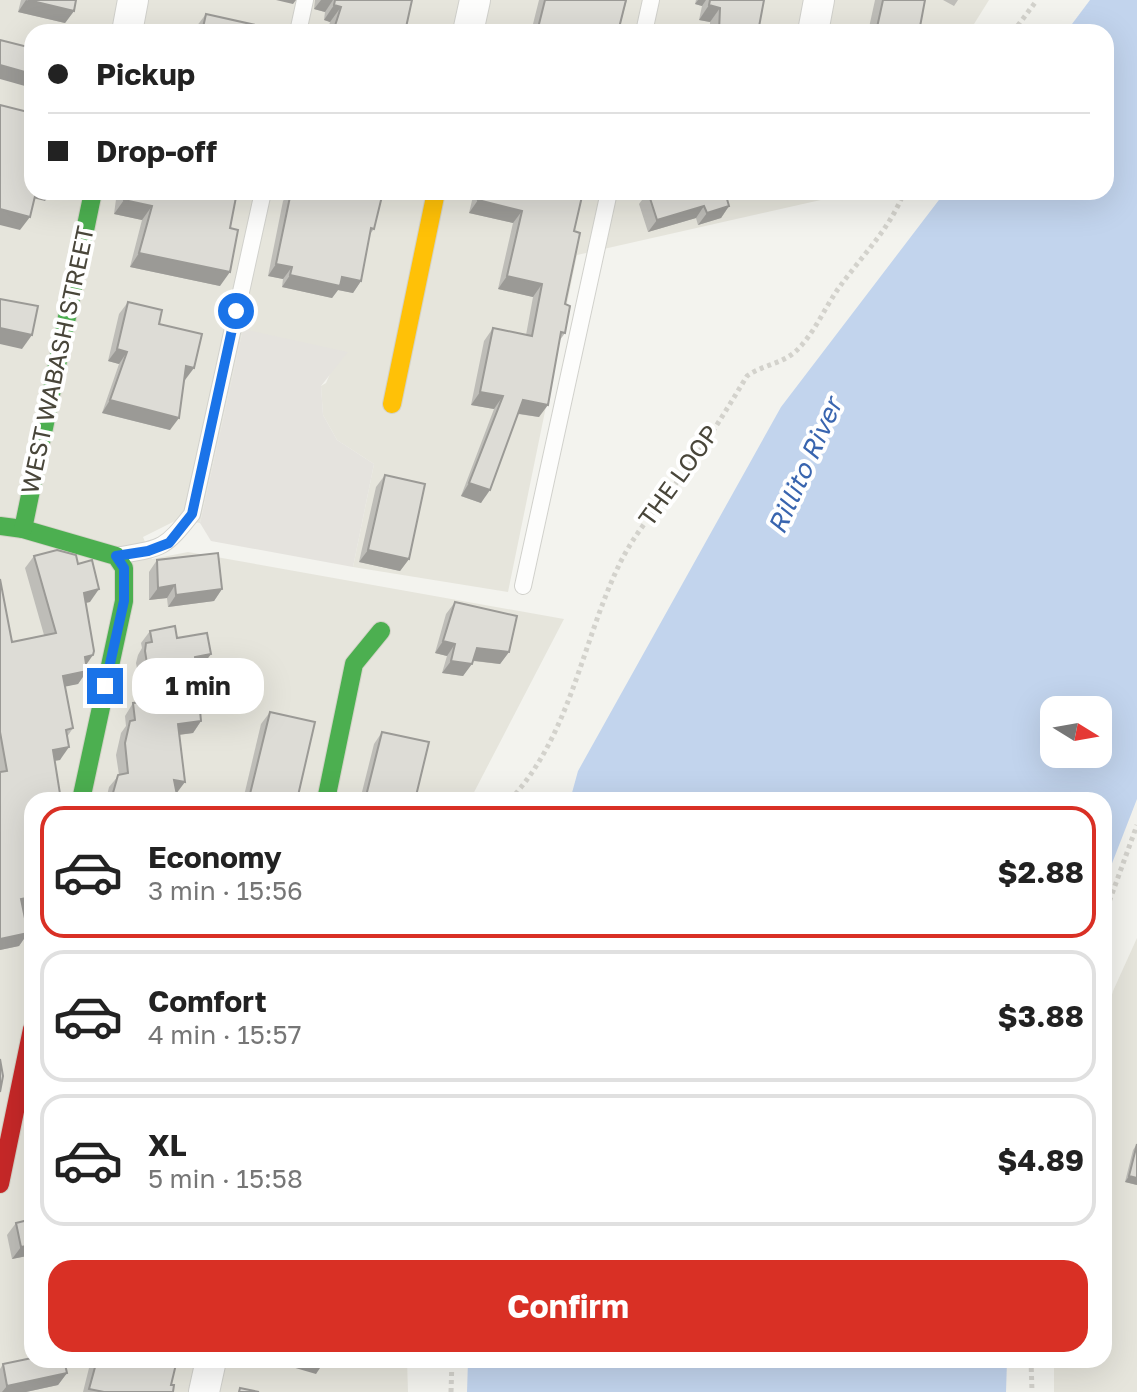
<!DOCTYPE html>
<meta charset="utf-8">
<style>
:root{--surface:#fff;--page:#f2f2f2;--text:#222;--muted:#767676;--line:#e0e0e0;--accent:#d93025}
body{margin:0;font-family:"Golos Text",sans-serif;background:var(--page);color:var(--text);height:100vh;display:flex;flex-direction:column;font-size:30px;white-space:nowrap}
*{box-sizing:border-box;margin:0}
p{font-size:26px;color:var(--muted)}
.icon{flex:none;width:44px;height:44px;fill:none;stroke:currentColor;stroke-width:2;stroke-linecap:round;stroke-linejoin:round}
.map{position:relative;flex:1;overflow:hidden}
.details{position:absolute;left:24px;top:792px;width:1088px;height:576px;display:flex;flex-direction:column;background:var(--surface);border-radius:24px;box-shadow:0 8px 32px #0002}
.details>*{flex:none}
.banner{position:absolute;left:24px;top:24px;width:1090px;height:176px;border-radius:24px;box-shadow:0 8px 32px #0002;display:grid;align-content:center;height:176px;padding:0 24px;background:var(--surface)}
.needle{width:52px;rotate:101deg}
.tools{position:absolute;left:1040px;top:696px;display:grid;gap:16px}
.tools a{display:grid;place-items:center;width:72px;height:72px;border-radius:16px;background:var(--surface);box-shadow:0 8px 32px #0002;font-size:40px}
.end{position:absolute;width:36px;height:36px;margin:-18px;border:10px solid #1a73e8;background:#fff;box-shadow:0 0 0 4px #fff}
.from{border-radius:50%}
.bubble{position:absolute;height:56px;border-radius:24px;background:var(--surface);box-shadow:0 8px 32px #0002;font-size:26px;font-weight:700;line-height:56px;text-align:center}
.banner b{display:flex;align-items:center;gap:28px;height:76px;font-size:30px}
.banner b+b{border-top:2px solid var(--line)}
.banner i{width:20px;height:20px;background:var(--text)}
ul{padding:14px 0 0;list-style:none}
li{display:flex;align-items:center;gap:24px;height:132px;margin:0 16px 12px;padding:0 8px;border:4px solid var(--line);border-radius:24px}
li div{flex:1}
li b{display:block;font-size:30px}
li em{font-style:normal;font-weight:700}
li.active{border-color:var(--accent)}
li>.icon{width:72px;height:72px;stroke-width:1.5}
.button{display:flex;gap:16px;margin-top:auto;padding:16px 24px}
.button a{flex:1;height:92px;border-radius:24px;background:var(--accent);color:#fff;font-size:32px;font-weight:700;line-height:92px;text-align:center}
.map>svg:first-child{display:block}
.residential{fill:#e6e5dc}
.industrial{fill:#e5e3de}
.water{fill:#c2d4ed;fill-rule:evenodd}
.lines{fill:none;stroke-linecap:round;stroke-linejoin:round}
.lane-casing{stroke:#d1d1cc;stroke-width:18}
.street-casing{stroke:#d1d1cc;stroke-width:32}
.fast-casing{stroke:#d3d2c7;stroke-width:20}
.slow-casing{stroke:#d3d2c7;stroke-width:20}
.jam-casing{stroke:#d3d2c7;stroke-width:20}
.path{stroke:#d3d2cc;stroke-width:5;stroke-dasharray:4 4;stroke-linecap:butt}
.lane{stroke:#fdfdfc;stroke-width:16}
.street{stroke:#fdfdfc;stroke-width:30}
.fast{stroke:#4caf50;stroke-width:18}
.slow{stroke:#ffc107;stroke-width:18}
.jam{stroke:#c62828;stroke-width:18}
.wall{fill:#bebdb8}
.shaded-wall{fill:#9b9a96}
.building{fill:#dddcd6;stroke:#9b9a96;stroke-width:2}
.route{stroke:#1a73e8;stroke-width:10}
.labels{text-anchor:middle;stroke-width:8;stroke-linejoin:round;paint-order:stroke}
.street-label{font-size:24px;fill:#49463a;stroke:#fff}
.water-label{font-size:26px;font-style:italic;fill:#3965af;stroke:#fff}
</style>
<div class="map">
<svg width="1137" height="1392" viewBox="0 0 1137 1392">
<rect width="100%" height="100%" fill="#f3f3ee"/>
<!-- residential -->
<g class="residential">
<polygon points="0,0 989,0 969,32 32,32 32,192 856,192 577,255 508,592 353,567 374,464 337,440 323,415 321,386 326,383 332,369 243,330 200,523 179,519 143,537 152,559 188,552 564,619 470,800 32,800 32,1360 407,1360 408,1392 0,1392"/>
<polygon points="1137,938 1137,1392 1054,1392 1054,1360 1104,1360 1104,1025 1113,991"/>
</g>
<!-- industrial -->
<polygon class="industrial" points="243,329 348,352 321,386 323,415 337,440 374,464 353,567 211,541 200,523"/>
<!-- water -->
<g class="water">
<path d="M 1090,0 L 1137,0 L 1137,799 L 1104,884 L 1104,800 L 570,800 L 578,771 L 781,407 L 945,192 L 1106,192 L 1106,32 L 1066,32 ZM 1054,710 L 1098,710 L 1098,754 L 1054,754 Z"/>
<polygon points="468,1360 1007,1360 1006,1392 467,1392"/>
</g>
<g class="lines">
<!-- lane casing -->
<g class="lane-casing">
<g id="lane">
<polyline points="298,32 305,0"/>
<polyline points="644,32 651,0"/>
<path d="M 121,555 C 163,548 165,548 192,514 L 263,192"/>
<polyline points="523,586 609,192"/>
</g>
</g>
<!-- street casing -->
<g class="street-casing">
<g id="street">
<polyline points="127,32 133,0"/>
<polyline points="468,32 475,0"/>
<polyline points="813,32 819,0"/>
<polyline points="204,1392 211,1360"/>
</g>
</g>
<!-- fast casing -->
<g class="fast-casing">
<g id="fast">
<polyline points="0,526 23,529 116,556 124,568 124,601 81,800"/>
<polyline points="23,529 93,192"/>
<polyline points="326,800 354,664 381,631"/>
</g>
</g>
<!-- slow casing -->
<g class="slow-casing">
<polyline id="slow" points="392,404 436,192"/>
</g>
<!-- jam casing -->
<g class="jam-casing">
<polyline id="jam" points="0,1184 32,1029"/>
</g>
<!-- path -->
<g class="path">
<polyline points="1013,32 1037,0"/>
<path d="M 510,800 C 571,735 582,641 620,563 C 637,529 661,503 684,473 C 707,442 727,409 747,376 C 762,365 782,364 796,351 C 814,334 824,309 838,289 C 860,258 890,229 904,192"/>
<polyline points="1104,916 1137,825"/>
<polyline points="1031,1360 1032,1392"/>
<polyline points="451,1392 452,1360"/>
</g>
<!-- lane -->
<use href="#lane" class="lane"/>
<!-- street -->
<use href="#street" class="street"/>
<!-- fast -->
<use href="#fast" class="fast"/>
<!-- slow -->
<use href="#slow" class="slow"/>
<!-- jam -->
<use href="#jam" class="jam"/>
</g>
<!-- wall -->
<g class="wall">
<polygon points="21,0 76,0 74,11 65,23 18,12"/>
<polygon points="315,0 412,0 405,32 327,32 330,22 324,20 325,12 314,9"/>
<polygon points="539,0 627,0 618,32 531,32"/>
<polygon points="696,0 764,0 758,32 710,32 710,22 699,20 702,6 695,4"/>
<polygon points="875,0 925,0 919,32 868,32"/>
<polygon points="943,0 958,0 954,6"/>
<polygon points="206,14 268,32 195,32 196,27"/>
<polygon points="117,192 237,192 220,286 130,267 142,220 114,214"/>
<polygon points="290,192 383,192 374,229 370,234 361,281 353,293 338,290 332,298 282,287 283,279 268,276 283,201"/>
<polygon points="474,192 583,192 574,231 565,304 565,333 560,340 539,417 518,414 481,503 461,496 494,409 471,405 484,341 493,328 526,335 533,297 498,289 513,223 469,213"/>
<polygon points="648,192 729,206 721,218 698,225 696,218 648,232 639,204"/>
<polygon points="128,302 159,324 185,380 184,379 170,430 102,413 119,364 108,361 119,314"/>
<polygon points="385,475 409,559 400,571 359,562 376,487"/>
<polygon points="34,556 90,602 85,603 86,665 87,671 78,684 65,686 73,728 67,737 60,760 55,761 32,836 30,836 32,847 32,908 23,910 28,933 19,946 0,950 0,579 12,642 44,635 25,568"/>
<polygon points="157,560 222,589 214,601 168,607 167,598 149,600 149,572"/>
<polygon points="455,602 509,652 500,664 473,661 463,676 442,673 447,656 435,653 446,614"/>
<polygon points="150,631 177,638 211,654 202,666 196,667 201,721 193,733 179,735 177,793 178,800 106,800 109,787 119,775 116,755 121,733 126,726 125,716 133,703 143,702 136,663 138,655 142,648 141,643"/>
<polygon points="270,712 297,800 243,800 261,724"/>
<polygon points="382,732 415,800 360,800 374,744"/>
<polygon points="1137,1144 1137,1185 1125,1182 1133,1150"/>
<polygon points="32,1153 32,1187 29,1169"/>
<polygon points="16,1223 32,1255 12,1259 7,1235"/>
<polygon points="91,1360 177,1360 171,1385 173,1392 83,1392"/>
<polygon points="3,1364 67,1373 58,1385 26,1392 0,1392 0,1369"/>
</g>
<!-- shaded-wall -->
<g class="shaded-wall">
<polygon points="26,0 74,11 65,23 18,12"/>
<polygon points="276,0 296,0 293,4"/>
<polygon points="321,0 333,0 325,12 314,9"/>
<polygon points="698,0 706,0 702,6 695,4"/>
<polygon points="334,5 341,7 330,22 324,20"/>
<polygon points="709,5 720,8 710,22 699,20"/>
<polygon points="0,65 32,74 32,88 0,79"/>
<polygon points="32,192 52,192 45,201 29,197"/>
<polygon points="124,200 152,206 142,220 114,214"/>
<polygon points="478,200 522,211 513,223 469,213"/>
<polygon points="704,206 696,218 648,232 657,220"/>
<polygon points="729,206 721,218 698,225 707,213"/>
<polygon points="0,209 30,217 20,230 0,225"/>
<polygon points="139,253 230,272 220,286 130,267"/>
<polygon points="276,264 292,267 283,279 268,276"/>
<polygon points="290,275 342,277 361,281 353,293 338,290 332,298 282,287"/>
<polygon points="507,276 542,284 533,297 498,289"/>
<polygon points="0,328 32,335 22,349 0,344"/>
<polygon points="117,349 127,352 119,364 108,361"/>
<polygon points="186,366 194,368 185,380 177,378"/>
<polygon points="480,392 503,396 494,409 471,405"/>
<polygon points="110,400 179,418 170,430 102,413"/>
<polygon points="523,400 548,405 539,417 514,413"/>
<polygon points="469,483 490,490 481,503 461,496"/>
<polygon points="368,550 409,559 400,571 359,562"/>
<polygon points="175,585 167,598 149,600 158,588"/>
<polygon points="99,589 90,602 75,605 84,593"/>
<polygon points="222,589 214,601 168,607 176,595"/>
<polygon points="443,641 455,644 447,656 435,653"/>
<polygon points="477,648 509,652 500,664 468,660"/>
<polygon points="211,654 202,666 186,669 195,657"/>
<polygon points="93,655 84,668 85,657"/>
<polygon points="451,661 472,664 463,676 442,673"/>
<polygon points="87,671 78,684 54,689 63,676"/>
<polygon points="201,721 193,733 169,736 178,724"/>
<polygon points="69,747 60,760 44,762 53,750"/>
<polygon points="174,780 185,782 176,794"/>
<polygon points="250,794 284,800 245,800"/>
<polygon points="32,824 32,836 19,838 28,825"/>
<polygon points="32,897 32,908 12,912 21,899"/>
<polygon points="28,933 19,946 0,950 0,939"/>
<polygon points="1129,1176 1137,1178 1137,1185 1125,1182"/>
<polygon points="32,1245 32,1255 12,1259 21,1247"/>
<polygon points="268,1360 317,1360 324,1362 316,1374"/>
<polygon points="67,1373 58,1385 26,1392 2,1392 7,1386"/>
</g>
<!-- building -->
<g class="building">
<polygon points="28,0 76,0 74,11"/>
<polygon points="335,0 412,0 405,32 333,32 341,7 334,5"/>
<polygon points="545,0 626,0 618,32 537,32"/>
<polygon points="710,0 764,0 758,32 719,32 720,8 709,5"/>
<polygon points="883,0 925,0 919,32 876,32"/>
<polygon points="206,14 269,28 268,32 202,32"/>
<polygon points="0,40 32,48 32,74 0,65"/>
<polygon points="0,105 32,113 32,192 36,192 30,217 0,209"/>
<polygon points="125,192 237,192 230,228 238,230 230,272 139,253 152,206 124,200"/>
<polygon points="291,192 383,192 374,229 371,228 361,281 342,277 340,286 290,275 292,267 276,264"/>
<polygon points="480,192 583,192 574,231 580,233 565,304 570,306 565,333 561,332 548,405 523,400 490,490 469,483 503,396 480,392 493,328 532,336 542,284 507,276 522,211 478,200"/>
<polygon points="648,192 725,192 729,206 707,213 704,206 657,220"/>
<polygon points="0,299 38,306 32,335 0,328"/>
<polygon points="128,302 162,310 159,324 202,334 194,368 186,366 179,418 110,400 127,352 117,349"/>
<polygon points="385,475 425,484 409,559 368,550"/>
<polygon points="57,550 76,555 78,564 92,560 99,589 84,593 94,651 93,655 85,657 87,671 63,676 73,728 66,730 69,747 53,750 61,800 32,800 32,824 28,825 32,847 32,897 21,899 28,933 0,939 0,772 7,771 0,732 0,579 12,642 56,633 34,556"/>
<polygon points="218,553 222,589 176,595 175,585 158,588 157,560"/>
<polygon points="455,602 517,616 509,652 477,648 472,664 451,661 455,644 443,641"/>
<polygon points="175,626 177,638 207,633 211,654 195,657 201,721 178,724 185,782 174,780 178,800 111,800 118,775 128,773 125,743 130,721 135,720 133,703 153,701 145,651 146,643 152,642 150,631"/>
<polygon points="270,712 315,722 297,800 284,800 250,794"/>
<polygon points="382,732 429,742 415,800 365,800"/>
<polygon points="0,1059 3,1076 0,1092"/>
<polygon points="1137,1144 1137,1178 1129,1176"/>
<polygon points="32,1219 32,1245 21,1247 16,1223"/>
<polygon points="32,1358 32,1360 64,1360 67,1373 7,1386 3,1364"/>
<polygon points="97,1360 177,1360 171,1385 174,1385 173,1392 104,1392 89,1389"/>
<polygon points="240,1388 259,1392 239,1392"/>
</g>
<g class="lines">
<!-- route -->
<polyline class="route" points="105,686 124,601 124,568 116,556 148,551 169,543 192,514 236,311"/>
</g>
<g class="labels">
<!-- street labels -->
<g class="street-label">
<text transform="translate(58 360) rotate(-78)" y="8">WEST WABASH STREET</text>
<text transform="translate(679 476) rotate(-54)" y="8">THE LOOP</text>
</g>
<!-- water labels -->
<g class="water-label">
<text transform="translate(805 466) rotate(-66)" y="9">Rillito River</text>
</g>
</g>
</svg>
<div class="tools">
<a><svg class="needle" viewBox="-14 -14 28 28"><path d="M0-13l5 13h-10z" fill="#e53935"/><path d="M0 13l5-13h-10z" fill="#767676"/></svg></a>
</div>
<i class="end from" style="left:236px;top:311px"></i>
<i class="end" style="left:105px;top:686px"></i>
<div class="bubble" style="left:132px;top:658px;width:132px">1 min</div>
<div class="banner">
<b><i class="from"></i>Pickup</b>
<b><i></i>Drop-off</b>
</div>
<section class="details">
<ul>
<li class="active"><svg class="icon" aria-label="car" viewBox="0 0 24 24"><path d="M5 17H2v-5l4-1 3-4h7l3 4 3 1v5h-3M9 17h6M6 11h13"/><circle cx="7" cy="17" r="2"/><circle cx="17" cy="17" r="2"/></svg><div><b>Economy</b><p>3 min · 15:56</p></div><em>$2.88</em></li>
<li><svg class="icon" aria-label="car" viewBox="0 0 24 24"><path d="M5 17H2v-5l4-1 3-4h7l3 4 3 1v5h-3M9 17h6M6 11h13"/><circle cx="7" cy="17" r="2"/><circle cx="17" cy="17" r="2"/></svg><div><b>Comfort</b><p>4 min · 15:57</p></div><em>$3.88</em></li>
<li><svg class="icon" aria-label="car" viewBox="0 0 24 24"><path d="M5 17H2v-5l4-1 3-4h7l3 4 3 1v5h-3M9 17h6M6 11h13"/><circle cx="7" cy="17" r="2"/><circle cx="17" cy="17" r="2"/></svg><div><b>XL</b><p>5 min · 15:58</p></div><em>$4.89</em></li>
</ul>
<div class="button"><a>Confirm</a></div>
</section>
</div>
